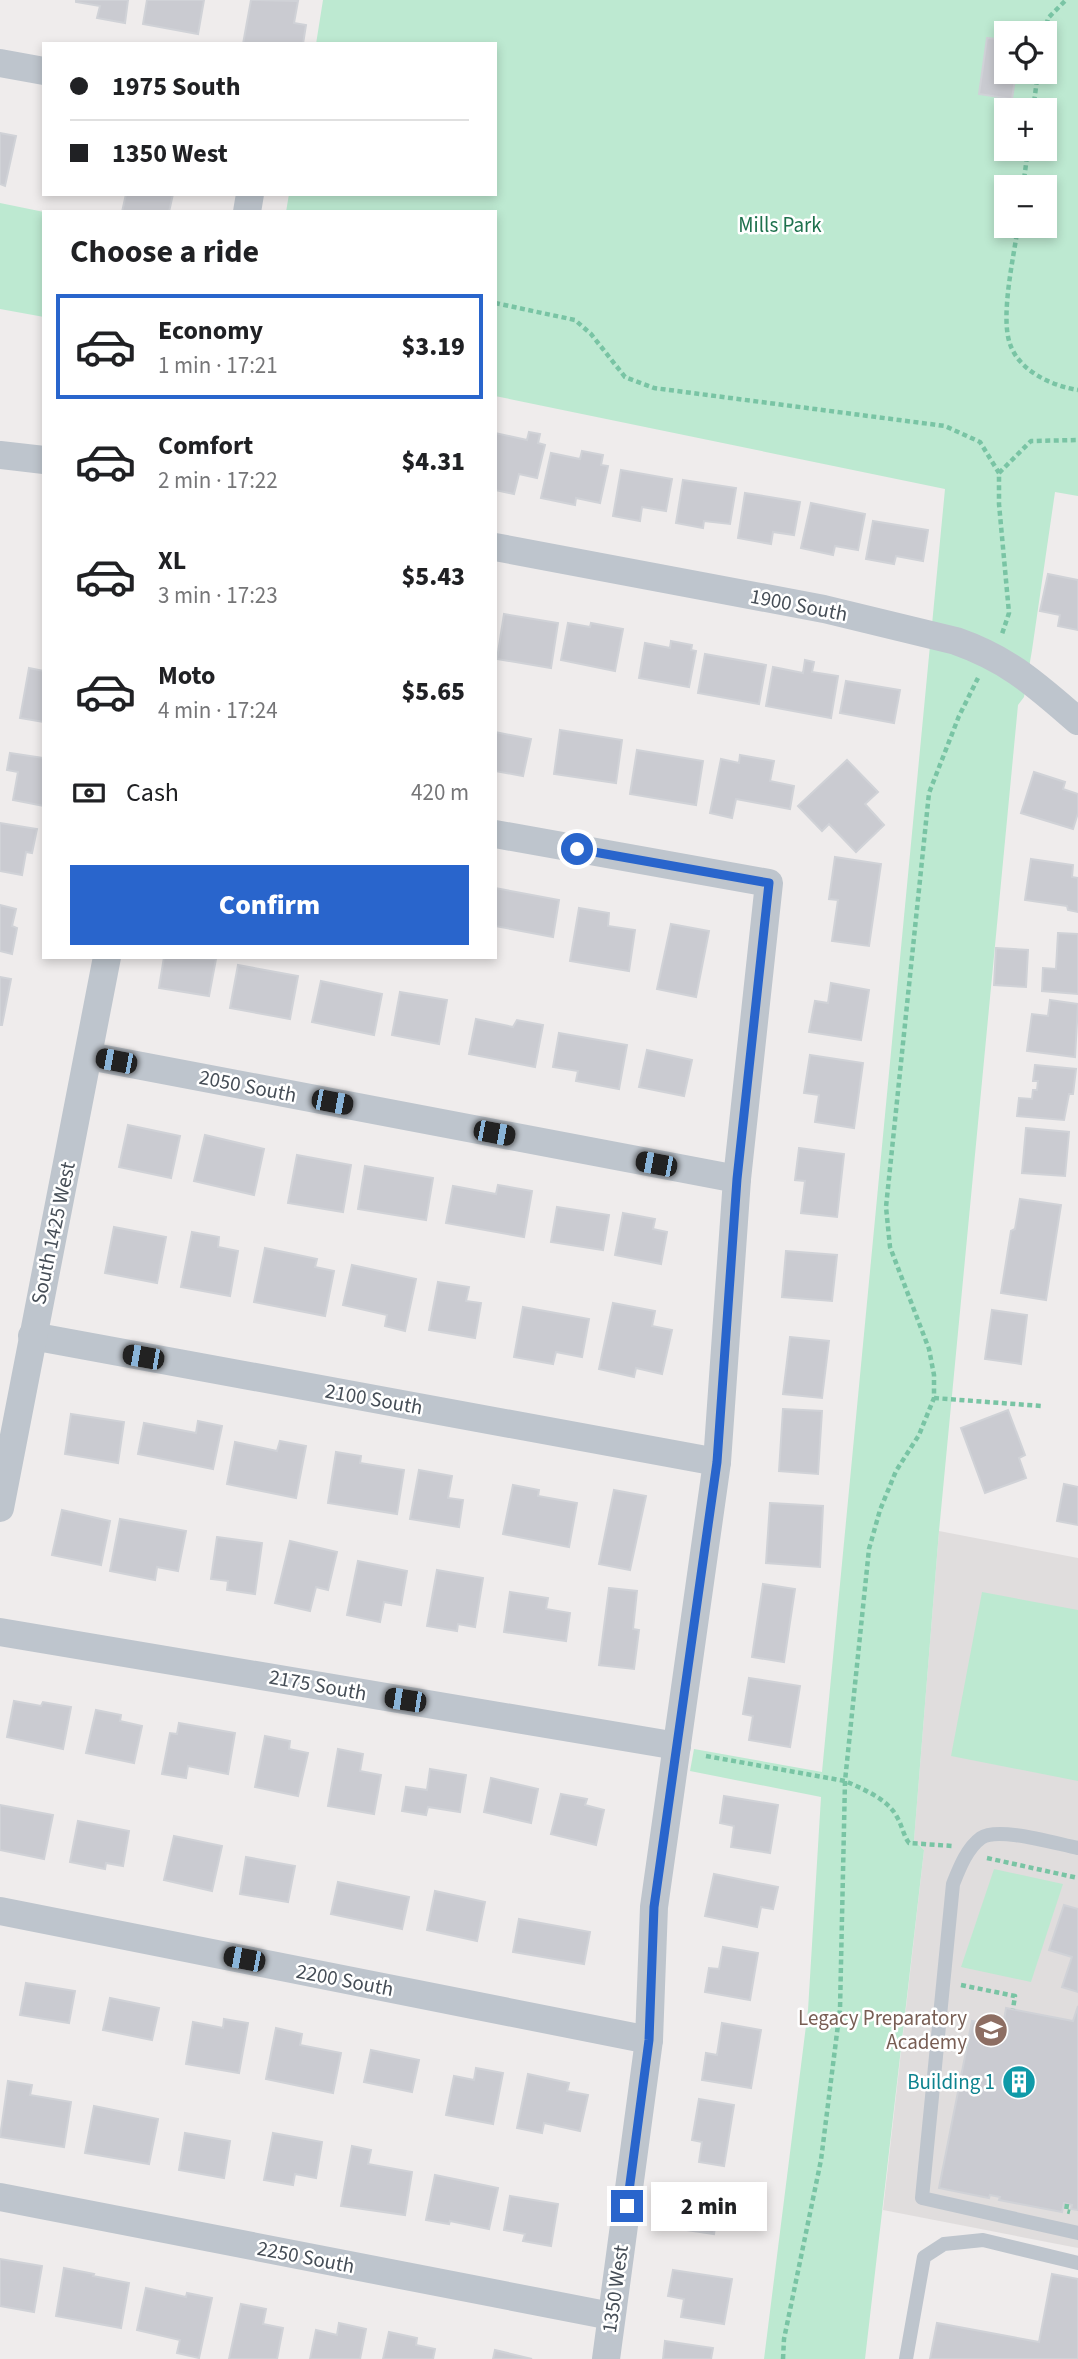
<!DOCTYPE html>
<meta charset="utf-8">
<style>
:root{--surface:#fff;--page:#f2f2f2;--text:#202124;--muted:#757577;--line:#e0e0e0;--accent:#2965cc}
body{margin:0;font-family:"Source Sans 3",sans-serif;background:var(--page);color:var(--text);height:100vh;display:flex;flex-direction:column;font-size:26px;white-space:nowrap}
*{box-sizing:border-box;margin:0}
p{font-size:23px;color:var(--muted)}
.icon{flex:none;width:38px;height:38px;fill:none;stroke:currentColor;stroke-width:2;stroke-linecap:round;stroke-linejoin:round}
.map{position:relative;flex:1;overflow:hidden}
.sheet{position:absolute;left:42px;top:210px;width:455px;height:749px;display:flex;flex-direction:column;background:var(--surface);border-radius:0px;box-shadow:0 4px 10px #0003}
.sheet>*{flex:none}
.hud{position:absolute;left:42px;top:42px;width:455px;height:154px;border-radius:0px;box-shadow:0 4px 10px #0003;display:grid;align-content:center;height:154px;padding:0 28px;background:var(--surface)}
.fabs{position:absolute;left:994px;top:21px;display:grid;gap:14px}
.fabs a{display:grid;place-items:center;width:63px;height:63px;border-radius:0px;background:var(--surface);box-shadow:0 4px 10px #0003;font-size:35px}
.end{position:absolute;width:32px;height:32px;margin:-16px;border:9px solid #2965cc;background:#fff;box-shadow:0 0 0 4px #fff}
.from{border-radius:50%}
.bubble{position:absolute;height:49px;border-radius:0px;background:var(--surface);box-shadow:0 4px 10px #0003;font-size:23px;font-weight:800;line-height:49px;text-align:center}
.car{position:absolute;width:21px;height:42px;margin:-21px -10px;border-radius:9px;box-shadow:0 0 5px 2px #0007;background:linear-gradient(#222 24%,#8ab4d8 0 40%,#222 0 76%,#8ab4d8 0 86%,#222 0)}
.hud b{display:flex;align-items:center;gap:24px;height:66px;font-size:26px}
.hud b+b{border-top:2px solid var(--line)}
.hud i{width:18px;height:18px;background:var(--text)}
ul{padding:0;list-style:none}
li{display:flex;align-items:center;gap:21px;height:105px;margin:0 14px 10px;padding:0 14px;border:4px solid transparent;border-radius:0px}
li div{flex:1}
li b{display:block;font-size:26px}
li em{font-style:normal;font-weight:800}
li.selected{border-color:var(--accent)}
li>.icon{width:63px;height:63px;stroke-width:1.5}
h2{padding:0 28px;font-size:32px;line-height:84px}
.pay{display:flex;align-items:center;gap:18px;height:77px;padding:0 28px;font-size:26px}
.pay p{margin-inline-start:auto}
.action{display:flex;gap:14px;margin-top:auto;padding:14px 28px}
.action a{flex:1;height:80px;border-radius:0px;background:var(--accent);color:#fff;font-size:28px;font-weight:800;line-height:80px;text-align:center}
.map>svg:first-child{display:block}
.education{fill:#e0dddd}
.green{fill:#bde9d1;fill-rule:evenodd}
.building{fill:#cacbd1;stroke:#d0d2d7;stroke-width:2}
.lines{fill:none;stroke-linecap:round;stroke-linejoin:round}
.path{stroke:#79c4a4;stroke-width:4.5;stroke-dasharray:5 3.5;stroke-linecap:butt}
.service{stroke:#bec5cd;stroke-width:14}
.minor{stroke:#bec5cd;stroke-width:28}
.route{stroke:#2965cc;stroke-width:9}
.labels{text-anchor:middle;stroke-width:5;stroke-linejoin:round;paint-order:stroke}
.park-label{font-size:21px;fill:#1e714d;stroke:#fff}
.street-label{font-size:21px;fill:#464e57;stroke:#fff}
.education-label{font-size:21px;fill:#785e54;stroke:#fff;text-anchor:end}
.culture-label{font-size:21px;fill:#0d838f;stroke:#fff;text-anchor:end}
</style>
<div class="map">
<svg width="1078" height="2359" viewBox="0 0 1078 2359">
<rect width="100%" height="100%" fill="#efecec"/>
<!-- education -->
<polygon class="education" points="939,1531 1078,1558 1078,2248 883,2210 924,1850 914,1840"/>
<!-- green -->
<g class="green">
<path d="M 323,0 L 1078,0 L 1078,496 L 1055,492 L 1032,650 L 1024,697 L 1018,705 L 939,1531 L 914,1840 L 924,1850 L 865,2359 L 764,2359 L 808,2010 L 821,1797 L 690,1771 L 694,1749 L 822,1772 L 945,489 L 495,396 L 495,212 L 286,212 L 289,194 L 495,194 L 495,44 L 316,44 ZM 1006,33 L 1045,33 L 1045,72 L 1006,72 ZM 1006,110 L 1045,110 L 1045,149 L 1006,149 ZM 1006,187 L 1045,187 L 1045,226 L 1006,226 Z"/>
<polygon points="0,203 44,212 44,317 0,309"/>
<polygon points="982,1592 1078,1610 1078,1781 951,1756"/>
<polygon points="994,1869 1063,1884 1031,1982 961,1967"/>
</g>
<!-- building -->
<g class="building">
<polygon points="76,0 128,0 125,23 97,18 100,6 76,2"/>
<polygon points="147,0 204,0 198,34 143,24"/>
<polygon points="251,0 298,1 294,23 306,25 303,44 243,44"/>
<polygon points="987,38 1006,40 1006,72 1016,72 1012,99 979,94"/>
<polygon points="0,133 16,136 5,186 0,184"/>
<polygon points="126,194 173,194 169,212 122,212"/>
<polygon points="529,432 540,434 538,443 545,445 537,478 519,474 514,494 495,490 495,433 527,440"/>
<polygon points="582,451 603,455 601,465 608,466 600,503 576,498 575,505 541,498 551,453 580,459"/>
<polygon points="621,470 672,479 666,511 642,507 640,521 613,516"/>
<polygon points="683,480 736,488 730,524 704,521 703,528 676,523"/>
<polygon points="745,493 800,502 794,535 773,532 771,544 738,538"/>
<polygon points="811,503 865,514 858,550 835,546 833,555 801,548"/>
<polygon points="873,521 928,530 923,561 896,556 894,564 866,559"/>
<polygon points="1048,574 1078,580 1078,630 1058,626 1060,615 1040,611"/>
<polygon points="504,614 558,623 551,668 497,659"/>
<polygon points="568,623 590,627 591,623 623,629 615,671 561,660"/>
<polygon points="671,641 692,645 691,650 696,651 689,687 639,678 645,643 670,648"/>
<polygon points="705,654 766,665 759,704 698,693"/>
<polygon points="805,660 814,662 812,672 838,676 831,718 766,706 773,667 803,673"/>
<polygon points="29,668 44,671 44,722 20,718"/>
<polygon points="846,681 900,690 894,723 840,713"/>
<polygon points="560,730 622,740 616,783 554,774"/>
<polygon points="495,732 531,739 523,776 495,771"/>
<polygon points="637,750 703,761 696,805 630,794"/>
<polygon points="10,753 44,758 44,806 13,800 18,772 7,770"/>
<polygon points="740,755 774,761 770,781 794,786 790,809 736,799 732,818 710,813 721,759 739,763"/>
<polygon points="847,760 878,792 865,804 884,825 856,852 829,824 822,831 798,806"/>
<polygon points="1034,772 1065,782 1063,789 1078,794 1078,813 1073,829 1021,813"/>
<polygon points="0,823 37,829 32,853 26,852 22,875 0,871"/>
<polygon points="835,857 881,864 869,946 832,941 838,900 829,899"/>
<polygon points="1031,859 1073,865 1072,877 1078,878 1078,912 1068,910 1067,906 1025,900"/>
<polygon points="495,888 559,900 553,937 495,926"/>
<polygon points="0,905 16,909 12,926 17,928 12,954 0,951"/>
<polygon points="579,908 609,913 608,926 635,930 629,971 570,961"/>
<polygon points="671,924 709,931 696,997 657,989"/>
<polygon points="1058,933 1078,934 1078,994 1042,991 1043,968 1056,969"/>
<polygon points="996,948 1028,950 1026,987 994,985"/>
<polygon points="164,957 216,959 209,996 159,988"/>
<polygon points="238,965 298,976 290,1019 230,1008"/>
<polygon points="0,977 11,979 2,1025 0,1025"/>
<polygon points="321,981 382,994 374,1035 312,1022"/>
<polygon points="831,983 869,990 861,1040 809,1032 815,1001 828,1003"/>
<polygon points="400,992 447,1000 439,1044 392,1035"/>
<polygon points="1050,1000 1078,1004 1075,1057 1027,1051 1032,1014 1048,1016"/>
<polygon points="476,1019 513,1027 517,1020 543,1025 535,1067 469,1054"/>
<polygon points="559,1033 627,1045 619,1089 576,1081 578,1071 553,1067"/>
<polygon points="647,1050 692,1060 684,1096 639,1087"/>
<polygon points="810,1055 863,1063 854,1128 815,1122 819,1095 804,1093"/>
<polygon points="1035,1065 1076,1069 1073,1094 1069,1094 1064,1120 1017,1116 1019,1098 1032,1099 1033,1090 1037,1090 1038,1081 1033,1081"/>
<polygon points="128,1125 180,1136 171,1178 119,1167"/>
<polygon points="1026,1128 1069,1132 1065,1176 1022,1173"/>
<polygon points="205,1135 264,1149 254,1195 194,1181"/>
<polygon points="799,1148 844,1154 837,1217 801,1213 805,1181 795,1180"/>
<polygon points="297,1155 351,1165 343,1212 288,1203"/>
<polygon points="365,1166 433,1178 426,1220 358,1209"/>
<polygon points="498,1185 532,1191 524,1237 446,1223 453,1186 496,1194"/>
<polygon points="1020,1199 1061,1205 1046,1300 1001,1293 1011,1231 1015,1229"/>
<polygon points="557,1207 609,1215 603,1250 551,1242"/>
<polygon points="623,1213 655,1219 653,1229 667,1232 661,1264 615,1255"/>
<polygon points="114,1227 166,1237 157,1283 105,1273"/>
<polygon points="192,1232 219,1237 218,1247 238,1251 230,1296 181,1287"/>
<polygon points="265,1248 317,1259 315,1267 334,1271 325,1316 254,1302"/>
<polygon points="786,1251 837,1255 832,1301 782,1297"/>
<polygon points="352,1265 416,1279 405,1331 385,1326 387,1315 343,1305"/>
<polygon points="438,1282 469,1287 466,1301 481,1303 475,1338 429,1330"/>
<polygon points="613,1303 655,1311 652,1326 672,1330 662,1374 636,1368 634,1377 599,1369"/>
<polygon points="523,1307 589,1319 582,1357 556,1352 553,1364 514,1357"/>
<polygon points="992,1310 1027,1315 1021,1364 985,1359"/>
<polygon points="790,1337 829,1341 822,1398 783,1394"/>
<polygon points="783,1409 822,1411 818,1474 779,1471"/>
<polygon points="1008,1410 1025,1455 1019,1458 1026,1478 985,1493 961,1428"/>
<polygon points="71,1414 124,1422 118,1463 65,1454"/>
<polygon points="198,1421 222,1426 213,1469 138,1454 144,1423 196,1433"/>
<polygon points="280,1441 306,1446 296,1498 227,1484 235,1442 277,1451"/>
<polygon points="336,1452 361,1456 360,1463 404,1470 397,1514 328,1503"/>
<polygon points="419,1470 452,1476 448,1498 463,1500 459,1527 410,1519"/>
<polygon points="1064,1484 1078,1487 1078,1525 1057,1521"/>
<polygon points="513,1485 539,1490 538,1496 577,1503 569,1547 503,1534"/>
<polygon points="614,1490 646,1496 630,1570 599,1564"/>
<polygon points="770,1503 823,1506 820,1567 766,1563"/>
<polygon points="62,1510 110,1521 101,1565 52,1555"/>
<polygon points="120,1519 186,1531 178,1571 157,1567 155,1580 110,1571"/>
<polygon points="217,1537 262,1543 255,1594 227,1590 228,1581 211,1579"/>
<polygon points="290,1541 337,1552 328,1590 316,1587 310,1611 275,1603"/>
<polygon points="358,1561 407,1571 401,1605 384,1602 380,1622 347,1615"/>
<polygon points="437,1570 483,1578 475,1627 458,1624 457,1631 427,1626"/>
<polygon points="763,1584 795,1589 784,1662 752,1657"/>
<polygon points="609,1588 637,1591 633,1629 639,1630 634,1669 599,1665"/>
<polygon points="510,1592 548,1598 546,1609 570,1613 566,1641 504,1632"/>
<polygon points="749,1678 800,1686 790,1747 749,1740 753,1716 743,1714"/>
<polygon points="14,1701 41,1706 43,1702 71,1707 63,1749 7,1737"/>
<polygon points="96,1710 121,1715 120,1721 142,1726 134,1763 86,1753"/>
<polygon points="179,1723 235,1733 228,1774 188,1766 186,1778 162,1774 170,1733 177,1734"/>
<polygon points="265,1736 290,1741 289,1749 308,1753 298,1796 255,1787"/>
<polygon points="338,1749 363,1754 360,1771 381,1775 374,1814 328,1806"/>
<polygon points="430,1769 466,1775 460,1812 428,1807 426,1815 402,1811 406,1787 427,1790"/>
<polygon points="491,1778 538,1789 531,1823 484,1812"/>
<polygon points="561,1794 587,1799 585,1805 604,1810 596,1845 551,1834"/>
<polygon points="724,1796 778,1805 770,1853 731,1847 734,1826 720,1823"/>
<polygon points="0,1805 53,1815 44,1859 0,1850"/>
<polygon points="78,1821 129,1831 123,1866 106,1863 105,1869 70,1862"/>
<polygon points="174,1836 222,1846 212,1891 164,1880"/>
<polygon points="246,1857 295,1866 288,1902 240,1894"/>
<polygon points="714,1874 778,1887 773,1909 761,1907 757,1927 705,1916"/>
<polygon points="338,1882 409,1897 402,1929 331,1914"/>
<polygon points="435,1891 485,1902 477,1941 427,1930"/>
<polygon points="1064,1905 1078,1909 1078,1992 1062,1987 1072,1957 1049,1950"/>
<polygon points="519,1919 590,1932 584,1964 513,1952"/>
<polygon points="723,1947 758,1953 750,2000 705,1992 709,1968 719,1969"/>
<polygon points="26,1983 75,1991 69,2023 20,2015"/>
<polygon points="110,1998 159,2008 152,2040 103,2030"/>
<polygon points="1078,2006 1078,2210 1071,2209 1072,2205 1064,2203 1062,2212 999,2200 1000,2197 990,2195 989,2198 939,2188 972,2021 1003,2027 1006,2008 1073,2021"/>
<polygon points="224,2019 248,2023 239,2073 186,2064 193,2022 223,2028"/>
<polygon points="722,2023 761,2030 751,2088 702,2080 706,2053 717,2055"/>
<polygon points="276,2028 302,2034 300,2045 341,2053 333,2093 266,2079"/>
<polygon points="371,2050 419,2060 412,2092 364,2082"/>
<polygon points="476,2068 503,2073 493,2124 446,2115 454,2076 474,2080"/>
<polygon points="528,2074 569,2083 567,2091 588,2095 580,2131 544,2123 542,2133 517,2128"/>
<polygon points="8,2081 32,2085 30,2095 71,2102 64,2147 0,2137"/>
<polygon points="699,2099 734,2105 724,2166 699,2162 702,2142 692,2140"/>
<polygon points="94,2106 158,2119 149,2164 85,2153"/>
<polygon points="185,2133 230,2141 224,2178 179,2170"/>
<polygon points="273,2133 322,2142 316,2178 295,2174 293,2185 264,2180"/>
<polygon points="352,2146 371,2150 368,2164 412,2172 405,2215 341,2206"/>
<polygon points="435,2175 498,2188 489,2229 450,2221 449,2224 426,2220"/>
<polygon points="685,2186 721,2191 714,2234 679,2229"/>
<polygon points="510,2196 558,2204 551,2246 523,2241 525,2234 504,2230"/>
<polygon points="0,2259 42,2266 34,2312 0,2306"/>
<polygon points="64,2268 94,2274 93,2276 129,2283 121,2328 56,2316"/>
<polygon points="673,2270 732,2279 724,2324 681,2317 684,2299 668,2296"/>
<polygon points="1052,2274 1078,2279 1078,2359 930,2359 937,2323 1039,2342"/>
<polygon points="146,2288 186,2297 187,2293 212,2298 199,2358 177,2353 180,2340 137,2330"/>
<polygon points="241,2304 266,2309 263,2324 283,2328 277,2359 229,2359"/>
<polygon points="339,2323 366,2329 360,2359 310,2359 316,2330 337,2335"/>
<polygon points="389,2332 417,2338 416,2345 435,2349 433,2359 383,2359"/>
<polygon points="665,2341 713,2348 711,2359 663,2359"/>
<polygon points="495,2350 532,2359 493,2359"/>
</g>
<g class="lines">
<!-- path -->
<g class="path">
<polyline points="1045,33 1048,18 1066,0"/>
<polyline points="1033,110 1038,72"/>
<polyline points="1023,187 1028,149"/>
<path d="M 1018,226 C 1014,256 1000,316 1010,344 C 1019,371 1052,386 1078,390"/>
<polyline points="495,303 575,320 591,334 625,377 654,388 945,426 980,442 999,473 999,504 1009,613 1002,634"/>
<polyline points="999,473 1031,441 1078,440"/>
<polyline points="934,1398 1042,1406"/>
<path d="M 706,1756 L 845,1781 C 863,1789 888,1799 897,1817 C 902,1825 903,1835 909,1843 L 952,1846"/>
<polyline points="987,1858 1078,1878"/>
<polyline points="961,1985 1015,1996 1013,2009"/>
<polyline points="956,2043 967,2046"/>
<polyline points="1067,2204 1066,2211 1070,2212"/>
<polyline points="783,2359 784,2339 821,2160 840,2009 845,1781 869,1549 880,1510 896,1471 919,1435 934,1398 934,1375 929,1349 890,1247 886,1207 929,793 959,716 978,678"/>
</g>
<!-- service -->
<g class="service">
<path d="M 1078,1848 C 1057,1844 998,1826 981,1838 C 967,1848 959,1869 953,1884 L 922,2198 L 1078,2233"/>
<polyline points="906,2359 924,2257 944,2244 983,2240 1078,2263"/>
</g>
<!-- minor -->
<g class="minor">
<polyline points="0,63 44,71"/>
<polyline points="247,212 250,194"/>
<polyline points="0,455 44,460"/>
<path d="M 495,547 L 824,609 L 956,641 C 1010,660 1036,685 1078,721"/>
<polyline points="495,834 769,883 737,1179 717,1462 654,1907 649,2040 606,2359"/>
<polyline points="89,1056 737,1179"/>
<polyline points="32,1336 717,1462"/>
<polyline points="0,1508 107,957"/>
<polyline points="0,1632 677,1746"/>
<polyline points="0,1911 649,2040"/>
<polyline points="0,2197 611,2316"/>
</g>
</g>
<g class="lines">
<!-- route -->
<polyline class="route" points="577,849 769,883 737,1179 717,1462 654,1907 649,2040 627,2206"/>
</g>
<!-- icons -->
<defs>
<g id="school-disc" transform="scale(1.75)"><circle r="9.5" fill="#8d6e63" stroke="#fff"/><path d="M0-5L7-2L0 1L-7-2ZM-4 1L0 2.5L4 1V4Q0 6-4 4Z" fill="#fff"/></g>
<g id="building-disc" transform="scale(1.75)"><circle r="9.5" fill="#0f9aa8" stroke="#fff"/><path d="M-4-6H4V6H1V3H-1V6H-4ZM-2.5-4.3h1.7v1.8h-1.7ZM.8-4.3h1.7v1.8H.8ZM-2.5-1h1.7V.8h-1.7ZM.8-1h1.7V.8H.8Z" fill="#fff"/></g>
</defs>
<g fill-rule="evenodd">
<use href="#school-disc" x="991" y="2030"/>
<use href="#building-disc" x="1019" y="2082"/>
</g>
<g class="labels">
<!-- park labels -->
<g class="park-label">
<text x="780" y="232">Mills Park</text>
</g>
<!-- street labels -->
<g class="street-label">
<text transform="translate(799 605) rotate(11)" y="7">1900 South</text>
<text transform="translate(248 1086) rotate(11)" y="7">2050 South</text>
<text transform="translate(53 1233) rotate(-78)" y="7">South 1425 West</text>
<text transform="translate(374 1399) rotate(10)" y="7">2100 South</text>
<text transform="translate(318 1685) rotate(10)" y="7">2175 South</text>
<text transform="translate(345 1980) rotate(11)" y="7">2200 South</text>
<text transform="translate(306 2257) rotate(11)" y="7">2250 South</text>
<text transform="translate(615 2289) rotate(-82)" y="7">1350 West</text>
</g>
<!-- education labels -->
<g class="education-label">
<text x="967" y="2025">Legacy Preparatory<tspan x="967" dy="24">Academy</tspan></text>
</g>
<!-- culture labels -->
<g class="culture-label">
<text x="995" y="2089">Building 1</text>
</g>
</g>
</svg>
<div class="fabs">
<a><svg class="icon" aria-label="locate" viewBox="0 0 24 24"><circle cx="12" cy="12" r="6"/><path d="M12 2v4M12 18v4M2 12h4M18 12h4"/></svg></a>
<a>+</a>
<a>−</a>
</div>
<i class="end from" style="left:577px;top:849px"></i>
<i class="end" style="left:627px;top:2206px"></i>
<div class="bubble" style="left:651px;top:2182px;width:116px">2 min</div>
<i class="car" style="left:116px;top:1061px;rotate:281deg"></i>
<i class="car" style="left:332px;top:1102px;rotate:101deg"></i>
<i class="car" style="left:494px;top:1133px;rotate:101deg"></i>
<i class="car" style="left:656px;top:1164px;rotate:281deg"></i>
<i class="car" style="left:143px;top:1357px;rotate:280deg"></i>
<i class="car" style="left:405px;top:1700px;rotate:279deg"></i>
<i class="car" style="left:244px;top:1959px;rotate:281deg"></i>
<div class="hud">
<b><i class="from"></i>1975 South</b>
<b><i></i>1350 West</b>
</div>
<section class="sheet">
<h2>Choose a ride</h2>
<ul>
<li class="selected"><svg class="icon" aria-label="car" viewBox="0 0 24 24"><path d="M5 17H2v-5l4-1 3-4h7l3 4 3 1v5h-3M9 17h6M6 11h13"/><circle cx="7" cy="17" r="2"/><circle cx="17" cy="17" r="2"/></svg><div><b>Economy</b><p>1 min · 17:21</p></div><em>$3.19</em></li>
<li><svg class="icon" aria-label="car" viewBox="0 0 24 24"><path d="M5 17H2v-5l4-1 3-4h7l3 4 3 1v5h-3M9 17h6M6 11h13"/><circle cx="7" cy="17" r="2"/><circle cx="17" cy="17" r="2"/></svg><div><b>Comfort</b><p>2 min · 17:22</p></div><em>$4.31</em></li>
<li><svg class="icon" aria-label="car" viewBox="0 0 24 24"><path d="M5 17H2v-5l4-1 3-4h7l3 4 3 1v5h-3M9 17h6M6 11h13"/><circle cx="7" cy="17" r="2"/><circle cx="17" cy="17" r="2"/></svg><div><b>XL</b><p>3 min · 17:23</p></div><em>$5.43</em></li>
<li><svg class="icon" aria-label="car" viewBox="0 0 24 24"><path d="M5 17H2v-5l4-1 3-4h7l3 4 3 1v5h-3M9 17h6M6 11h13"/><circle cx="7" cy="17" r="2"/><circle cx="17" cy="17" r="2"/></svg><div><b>Moto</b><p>4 min · 17:24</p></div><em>$5.65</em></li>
</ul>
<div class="pay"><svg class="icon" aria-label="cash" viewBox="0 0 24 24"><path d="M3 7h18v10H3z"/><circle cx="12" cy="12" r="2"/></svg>Cash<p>420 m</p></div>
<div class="action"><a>Confirm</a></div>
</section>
</div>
